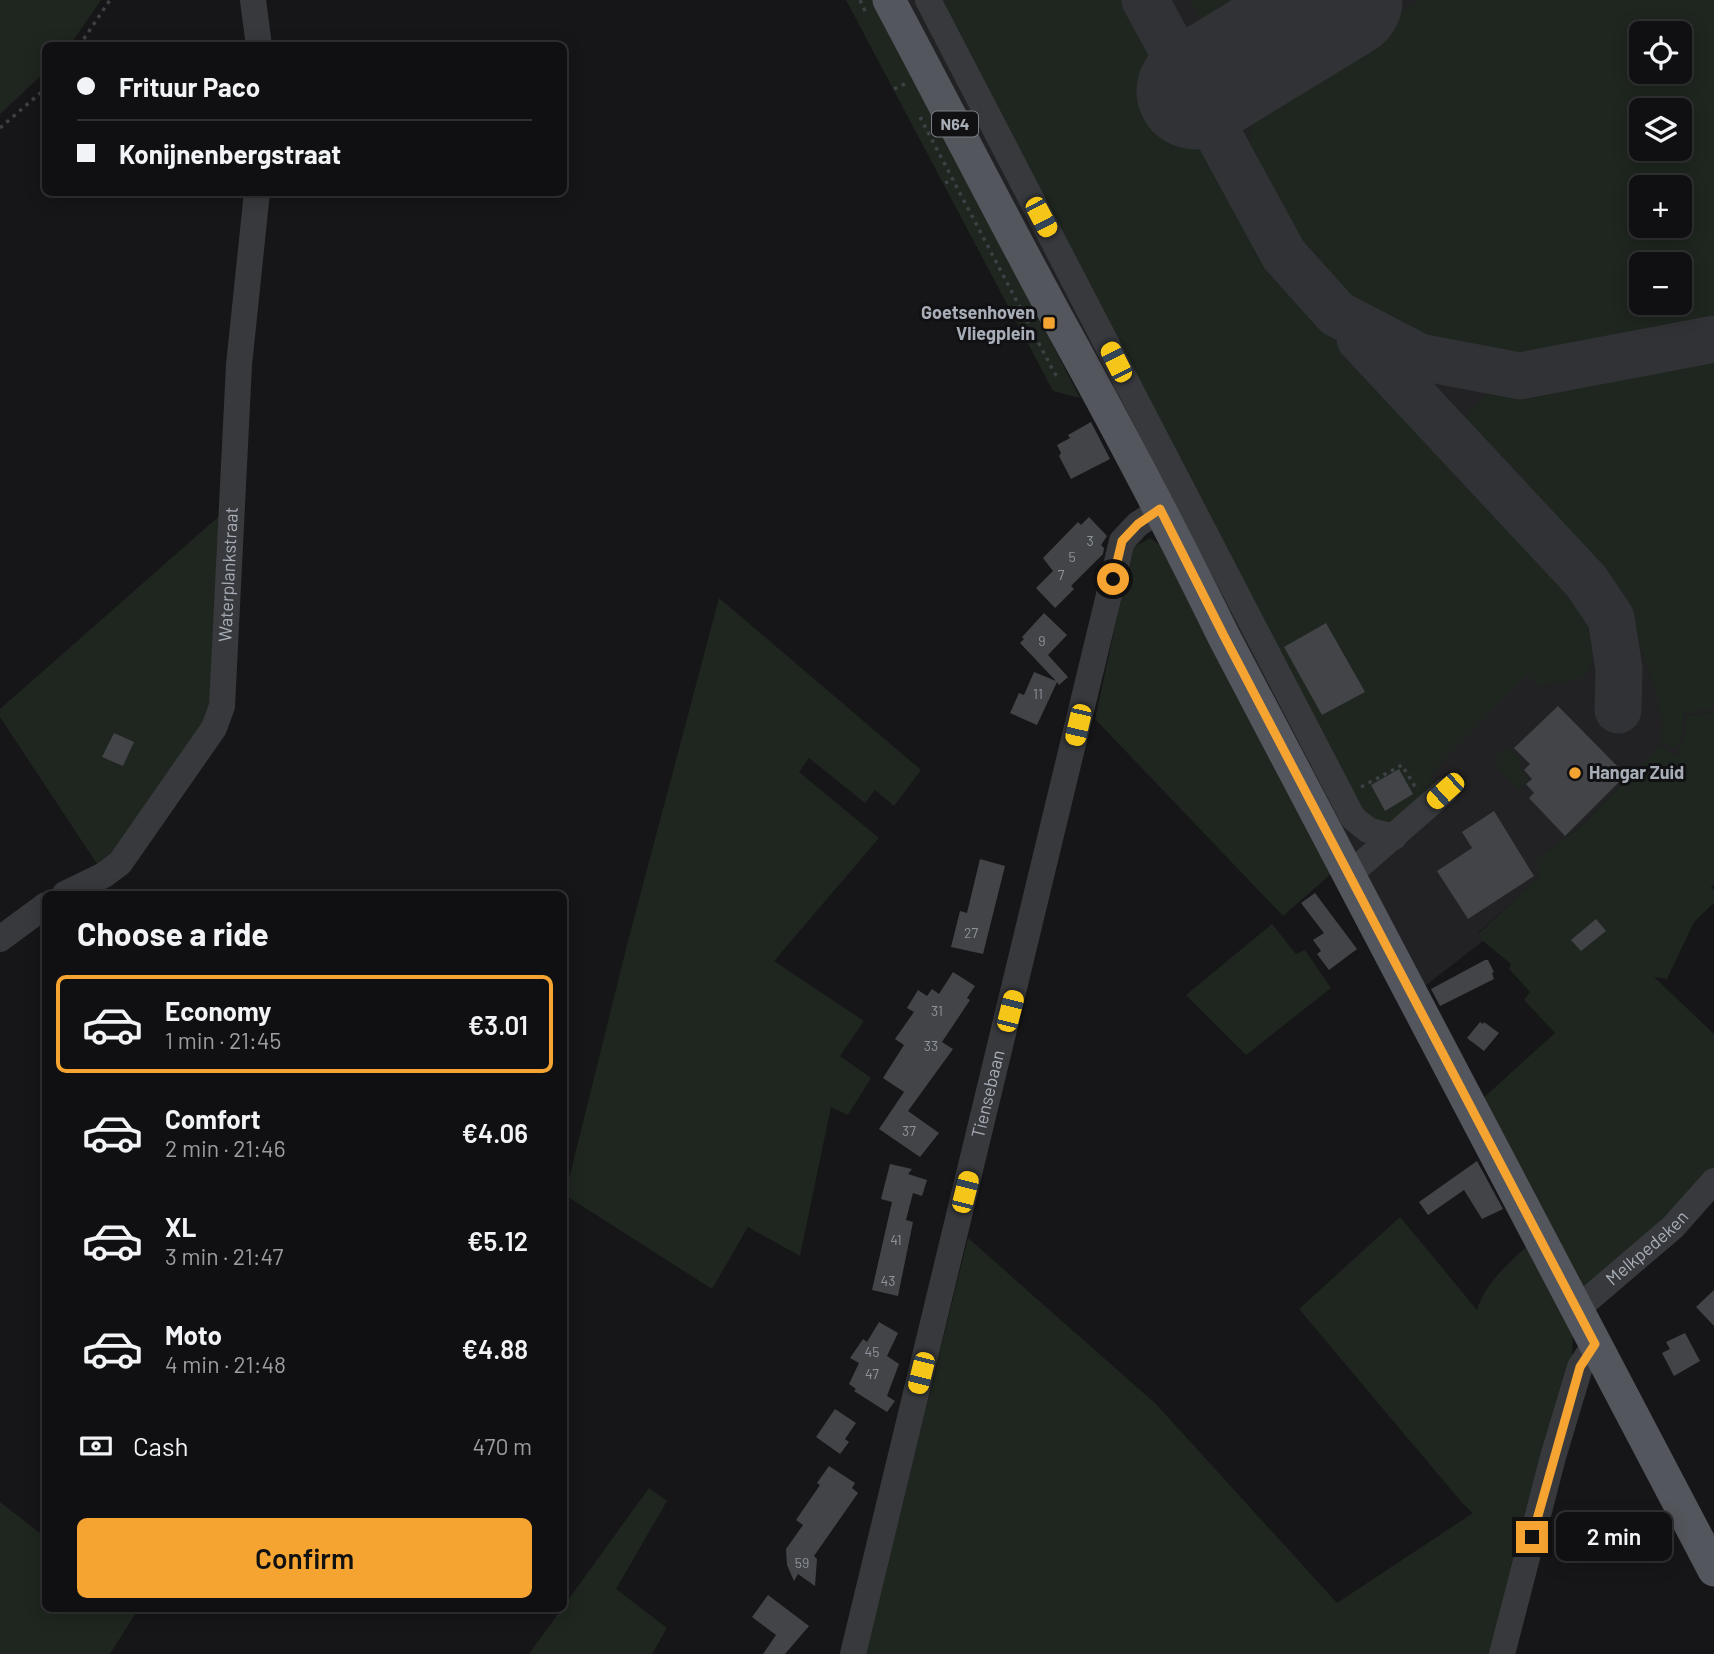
<!DOCTYPE html>
<meta charset="utf-8">
<style>
:root{--surface:#101012;--page:#19191b;--text:#f1f3f6;--muted:#9c9d9f;--line:#303032;--accent:#f5a431}
body{margin:0;font-family:Barlow,sans-serif;background:var(--page);color:var(--text);height:100vh;display:flex;flex-direction:column;font-size:26px;white-space:nowrap}
*{box-sizing:border-box;margin:0}
p{font-size:23px;color:var(--muted)}
.icon{flex:none;width:38px;height:38px;fill:none;stroke:currentColor;stroke-width:2;stroke-linecap:round;stroke-linejoin:round}
.map{position:relative;flex:1;overflow:hidden}
.panel{position:absolute;left:42px;top:891px;width:525px;height:721px;display:flex;flex-direction:column;background:var(--surface);border-radius:10px;box-shadow:0 4px 18px #0003,0 0 0 2px var(--line)}
.panel>*{flex:none}
.top-card{position:absolute;left:42px;top:42px;width:525px;height:154px;border-radius:10px;box-shadow:0 4px 18px #0003,0 0 0 2px var(--line);display:grid;align-content:center;height:154px;padding:0 35px;background:var(--surface)}
.fabs{position:absolute;left:1629px;top:21px;display:grid;gap:14px}
.fabs a{display:grid;place-items:center;width:63px;height:63px;border-radius:10px;background:var(--surface);box-shadow:0 4px 18px #0003,0 0 0 2px var(--line);font-size:35px}
.end{position:absolute;width:32px;height:32px;margin:-16px;border:9px solid #f5a431;background:#111;box-shadow:0 0 0 4px #111}
.from{border-radius:50%}
.bubble{position:absolute;height:49px;border-radius:10px;background:var(--surface);box-shadow:0 4px 18px #0003,0 0 0 2px var(--line);font-size:23px;font-weight:600;line-height:49px;text-align:center}
.car{position:absolute;width:21px;height:42px;margin:-21px -10px;border-radius:9px;box-shadow:0 0 5px 2px #0007;background:linear-gradient(#f5c518 24%,#345 0 40%,#f5c518 0 76%,#345 0 86%,#f5c518 0)}
.top-card b{display:flex;align-items:center;gap:24px;height:66px;font-size:26px}
.top-card b+b{border-top:2px solid var(--line)}
.top-card i{width:18px;height:18px;background:var(--text)}
ul{padding:0;list-style:none}
li{display:flex;align-items:center;gap:21px;height:98px;margin:0 14px 10px;padding:0 21px;border:4px solid transparent;border-radius:10px}
li div{flex:1}
li b{display:block;font-size:26px}
li em{font-style:normal;font-weight:600}
li.active{border-color:var(--accent)}
li>.icon{width:63px;height:63px;stroke-width:1.5}
h2{padding:0 35px;font-size:32px;line-height:84px}
.pay{display:flex;align-items:center;gap:18px;height:77px;padding:0 35px;font-size:26px}
.pay p{margin-inline-start:auto}
.primary-button{display:flex;gap:14px;margin-top:auto;padding:14px 35px}
.primary-button a{flex:1;height:80px;border-radius:10px;background:var(--accent);color:#111;font-size:28px;font-weight:600;line-height:80px;text-align:center}
.map>svg:first-child{display:block}
.built{fill:#222225;fill-rule:evenodd}
.green{fill:#1e261f;fill-rule:evenodd}
.lines{fill:none;stroke-linecap:round;stroke-linejoin:round}
.taxiway{stroke:#303235;stroke-width:47}
.runway{stroke:#303235;stroke-width:117}
.building{fill:#424448}
.path{stroke:#3d4044;stroke-width:3.5;stroke-dasharray:3.5 5;stroke-linecap:butt}
.minor{stroke:#37393d;stroke-width:26}
.major{stroke:#53565c;stroke-width:33}
.route{stroke:#f5a431;stroke-width:9}
.poi-dot{fill:#f5a431;stroke:#111113;stroke-width:2.5}
.labels{text-anchor:middle;stroke-width:6;stroke-linejoin:round;paint-order:stroke}
.number-label{font-size:14px;fill:#8e949c}
.shield{fill:#111113;stroke:#7b7f86;stroke-width:2}
.shield-label{font-size:16px;font-weight:bold;fill:#a8aeb8}
.poi-label{font-size:18px;font-weight:bold;fill:#a8aeb8;stroke:#111113;text-anchor:end}
.street-label{font-size:18px;fill:#a8aeb8;stroke:#111113}
</style>
<div class="map">
<svg width="1714" height="1654" viewBox="0 0 1714 1654">
<rect width="100%" height="100%" fill="#161618"/>
<!-- built -->
<path class="built" d="M 907,0 L 1714,0 L 1714,712 L 1686,716 L 1684,736 L 1676,758 L 1659,747 L 1586,822 L 1535,861 L 1542,875 L 1478,933 L 1483,941 L 1425,986 ZM 1642,33 L 1680,33 L 1680,72 L 1642,72 ZM 1642,110 L 1680,110 L 1680,149 L 1642,149 ZM 1642,187 L 1680,187 L 1680,226 L 1642,226 ZM 1642,264 L 1680,264 L 1680,303 L 1642,303 Z"/>
<!-- green -->
<g class="green">
<polygon points="0,0 101,0 70,45 46,46 45,72 0,114"/>
<polygon points="846,0 877,0 1080,398 1053,391"/>
<path d="M 934,0 L 1123,0 L 1281,263 L 1355,352 L 1574,585 C 1597,622 1605,637 1584,678 L 1538,686 L 1527,675 L 1430,775 L 1438,786 L 1400,817 L 1387,824 L 1363,820 Z"/>
<polygon points="1189,0 1260,0 1229,17 1202,20"/>
<path d="M 1420,0 L 1714,0 L 1714,329 L 1531,364 C 1449,356 1355,323 1303,255 C 1291,240 1282,221 1273,205 C 1258,180 1242,150 1255,120 C 1260,110 1267,97 1275,89 C 1288,76 1308,67 1324,57 C 1356,38 1388,19 1420,0 ZM 1642,33 L 1680,33 L 1680,72 L 1642,72 ZM 1642,110 L 1680,110 L 1680,149 L 1642,149 ZM 1642,187 L 1680,187 L 1680,226 L 1642,226 ZM 1642,264 L 1680,264 L 1680,303 L 1642,303 Z"/>
<path d="M 1714,351 L 1714,708 L 1683,713 L 1682,734 L 1677,750 L 1661,740 L 1663,724 L 1652,677 L 1633,627 L 1609,592 L 1473,449 C 1460,428 1467,408 1487,395 Z"/>
<polygon points="225,511 215,711 101,870 0,717 0,709"/>
<polygon points="1150,538 1160,545 1331,874 1283,916 1095,719 1132,548"/>
<polygon points="719,598 921,770 894,806 875,790 865,803 809,758 799,772 879,838 774,961 864,1021 840,1056 871,1078 848,1115 831,1107 800,1256 748,1227 712,1289 565,1195 628,941"/>
<polygon points="1714,712 1714,884 1711,887 1714,890 1714,903 1694,922 1667,979 1654,977 1714,1034 1714,1170 1630,1257 1582,1287 1482,1099 1555,1033 1524,1000 1530,992 1509,969 1511,964 1483,941 1478,934 1541,875 1534,861 1586,822 1659,746 1676,757 1684,736 1686,716"/>
<polygon points="1507,746 1521,761 1519,767 1529,779 1519,790 1498,768 1495,757"/>
<polygon points="1272,924 1296,954 1305,950 1331,988 1246,1055 1186,995"/>
<path d="M 1400,1217 L 1477,1310 C 1485,1283 1508,1264 1528,1245 L 1573,1336 L 1572,1358 L 1492,1654 L 865,1654 L 968,1238 L 1156,1404 L 1337,1603 L 1473,1513 L 1463,1504 L 1299,1309 Z"/>
<polygon points="649,1488 667,1501 616,1589 667,1628 652,1654 529,1654"/>
<polygon points="0,1502 45,1537 46,1608 139,1608 110,1654 0,1654"/>
</g>
<g class="lines">
<!-- taxiway -->
<g class="taxiway">
<polyline points="1145,0 1284,255 1337,314 1420,357 1520,376 1714,339"/>
<polyline points="1360,339 1586,581 1611,618 1619,669 1618,710"/>
</g>
<!-- runway -->
<polyline class="runway" points="1195,91 1344,0"/>
</g>
<!-- building -->
<g class="building">
<polygon points="1091,422 1110,459 1071,479 1059,456 1061,453 1057,445 1070,438 1068,435"/>
<polygon points="1089,517 1107,536 1101,545 1104,548 1103,554 1071,586 1074,589 1055,608 1036,588 1053,571 1043,558 1078,522 1081,525"/>
<polygon points="1044,613 1067,635 1048,655 1068,677 1059,685 1057,682 1037,725 1010,713 1019,693 1024,695 1034,672 1056,681 1020,643 1024,639 1022,637"/>
<polygon points="1326,623 1365,692 1322,715 1284,647"/>
<polygon points="1558,706 1626,775 1565,836 1529,798 1534,793 1526,784 1532,779 1524,770 1530,764 1514,748"/>
<polygon points="114,733 134,742 123,766 102,757"/>
<polygon points="1399,769 1413,794 1385,811 1371,785"/>
<polygon points="1494,811 1534,876 1468,919 1437,871 1472,848 1462,832"/>
<polygon points="980,859 1005,866 983,954 951,947 960,911 967,913"/>
<polygon points="1315,893 1357,949 1329,970 1317,954 1321,951 1313,940 1324,933 1301,903"/>
<polygon points="1596,919 1606,931 1581,951 1571,940"/>
<polygon points="1485,960 1488,960 1494,972 1492,973 1494,979 1440,1006 1431,989"/>
<polygon points="953,972 975,986 967,998 970,1000 942,1042 953,1049 908,1111 939,1133 920,1157 879,1129 904,1092 883,1078 904,1045 895,1039 914,1012 907,1008 918,990 927,996 932,989 939,994"/>
<polygon points="1480,1022 1483,1024 1484,1022 1499,1033 1484,1051 1467,1038"/>
<polygon points="1477,1161 1503,1209 1482,1219 1464,1190 1428,1215 1419,1202"/>
<polygon points="890,1164 912,1169 908,1174 927,1180 922,1196 913,1193 906,1220 913,1222 898,1296 872,1290 892,1202 881,1199"/>
<polygon points="1714,1290 1714,1326 1696,1307"/>
<polygon points="879,1322 898,1333 887,1356 899,1364 887,1396 895,1401 887,1412 854,1391 856,1389 849,1384 859,1363 850,1358 863,1339 867,1342"/>
<polygon points="1685,1333 1700,1361 1674,1376 1662,1353 1670,1349 1666,1342"/>
<polygon points="835,1409 856,1423 845,1439 849,1442 840,1454 816,1437"/>
<polygon points="829,1466 855,1483 852,1488 858,1493 814,1556 817,1559 815,1586 798,1574 794,1581 787,1565 786,1549 803,1525 796,1520 820,1485 817,1483"/>
<polygon points="768,1595 809,1626 785,1654 763,1654 776,1635 752,1617"/>
</g>
<g class="lines">
<!-- path -->
<g class="path">
<polyline points="860,0 865,11"/>
<polyline points="79,46 110,0"/>
<polyline points="894,89 907,83"/>
<polyline points="920,117 1055,374 1060,378"/>
<polyline points="0,128 46,88"/>
<polyline points="945,183 954,179"/>
<polyline points="1361,787 1402,765 1417,790"/>
</g>
<!-- minor -->
<g class="minor">
<polyline points="253,0 259,46"/>
<polyline points="928,0 1353,818 1368,830 1394,837"/>
<polyline points="1349,875 1445,791"/>
<path id="s1" d="M 65,894 L 104,875 L 120,863 L 214,728 L 222,706 L 239,365 L 257,192"/>
<polyline points="0,939 46,905"/>
<path id="s2" d="M 1577,1309 L 1673,1227 L 1714,1181"/>
<path id="s3" d="M 853,1654 L 1122,541 L 1138,524 L 1160,510"/>
<polyline points="1502,1654 1553,1457 1580,1367 1595,1344"/>
</g>
<!-- major -->
<path class="major" d="M 889,0 C 945,105 999,211 1056,316 C 1114,421 1171,528 1224,637 L 1714,1570"/>
</g>
<g class="lines">
<!-- route -->
<polyline class="route" points="1113,579 1122,541 1138,524 1160,509 1224,636 1595,1344 1580,1367 1532,1537"/>
</g>
<!-- markers -->
<g class="poi-dot">
<rect x="1042" y="316" width="14" height="14" rx="3.5"/>
<circle cx="1575" cy="773" r="7"/>
</g>
<g class="labels">
<!-- number labels -->
<g class="number-label">
<text x="1090" y="546">3</text>
<text x="1072" y="562">5</text>
<text x="1061" y="580">7</text>
<text x="1042" y="646">9</text>
<text x="1038" y="699">11</text>
<text x="971" y="938">27</text>
<text x="937" y="1016">31</text>
<text x="931" y="1051">33</text>
<text x="909" y="1136">37</text>
<text x="896" y="1245">41</text>
<text x="888" y="1286">43</text>
<text x="872" y="1357">45</text>
<text x="872" y="1379">47</text>
<text x="802" y="1568">59</text>
</g>
<!-- shield labels -->
<rect class="shield" x="932" y="111.5" width="46" height="25" rx="5"/>
<g class="shield-label">
<text x="955" y="130">N64</text>
</g>
<!-- poi labels -->
<g class="poi-label">
<text x="1035" y="319">Goetsenhoven<tspan x="1035" dy="21">Vliegplein</tspan></text>
<text x="1589" y="779" text-anchor="start">Hangar Zuid</text>
</g>
<!-- street labels -->
<g class="street-label">
<text dy="6" stroke="none"><textPath href="#s1" startOffset="383">Waterplankstraat</textPath></text>
<text dy="6" stroke="none"><textPath href="#s3" startOffset="576">Tiensebaan</textPath></text>
<text dy="6" stroke="none"><textPath href="#s2" startOffset="93">Melkpedeken</textPath></text>
</g>
</g>
</svg>
<div class="fabs">
<a><svg class="icon" aria-label="locate" viewBox="0 0 24 24"><circle cx="12" cy="12" r="6"/><path d="M12 2v4M12 18v4M2 12h4M18 12h4"/></svg></a>
<a><svg class="icon" aria-label="layers" viewBox="0 0 24 24"><path d="M12 4l9 5-9 5-9-5zM3 14l9 5 9-5"/></svg></a>
<a>+</a>
<a>−</a>
</div>
<i class="end from" style="left:1113px;top:579px"></i>
<i class="end" style="left:1532px;top:1537px"></i>
<div class="bubble" style="left:1556px;top:1512px;width:116px">2 min</div>
<i class="car" style="left:1041px;top:217px;rotate:152deg"></i>
<i class="car" style="left:1116px;top:362px;rotate:333deg"></i>
<i class="car" style="left:1078px;top:725px;rotate:193deg"></i>
<i class="car" style="left:1445px;top:791px;rotate:228deg"></i>
<i class="car" style="left:1010px;top:1011px;rotate:14deg"></i>
<i class="car" style="left:965px;top:1192px;rotate:14deg"></i>
<i class="car" style="left:921px;top:1373px;rotate:194deg"></i>
<div class="top-card">
<b><i class="from"></i>Frituur Paco</b>
<b><i></i>Konijnenbergstraat</b>
</div>
<section class="panel">
<h2>Choose a ride</h2>
<ul>
<li class="active"><svg class="icon" aria-label="car" viewBox="0 0 24 24"><path d="M5 17H2v-5l4-1 3-4h7l3 4 3 1v5h-3M9 17h6M6 11h13"/><circle cx="7" cy="17" r="2"/><circle cx="17" cy="17" r="2"/></svg><div><b>Economy</b><p>1 min · 21:45</p></div><em>€3.01</em></li>
<li><svg class="icon" aria-label="car" viewBox="0 0 24 24"><path d="M5 17H2v-5l4-1 3-4h7l3 4 3 1v5h-3M9 17h6M6 11h13"/><circle cx="7" cy="17" r="2"/><circle cx="17" cy="17" r="2"/></svg><div><b>Comfort</b><p>2 min · 21:46</p></div><em>€4.06</em></li>
<li><svg class="icon" aria-label="car" viewBox="0 0 24 24"><path d="M5 17H2v-5l4-1 3-4h7l3 4 3 1v5h-3M9 17h6M6 11h13"/><circle cx="7" cy="17" r="2"/><circle cx="17" cy="17" r="2"/></svg><div><b>XL</b><p>3 min · 21:47</p></div><em>€5.12</em></li>
<li><svg class="icon" aria-label="car" viewBox="0 0 24 24"><path d="M5 17H2v-5l4-1 3-4h7l3 4 3 1v5h-3M9 17h6M6 11h13"/><circle cx="7" cy="17" r="2"/><circle cx="17" cy="17" r="2"/></svg><div><b>Moto</b><p>4 min · 21:48</p></div><em>€4.88</em></li>
</ul>
<div class="pay"><svg class="icon" aria-label="cash" viewBox="0 0 24 24"><path d="M3 7h18v10H3z"/><circle cx="12" cy="12" r="2"/></svg>Cash<p>470 m</p></div>
<div class="primary-button"><a>Confirm</a></div>
</section>
</div>
